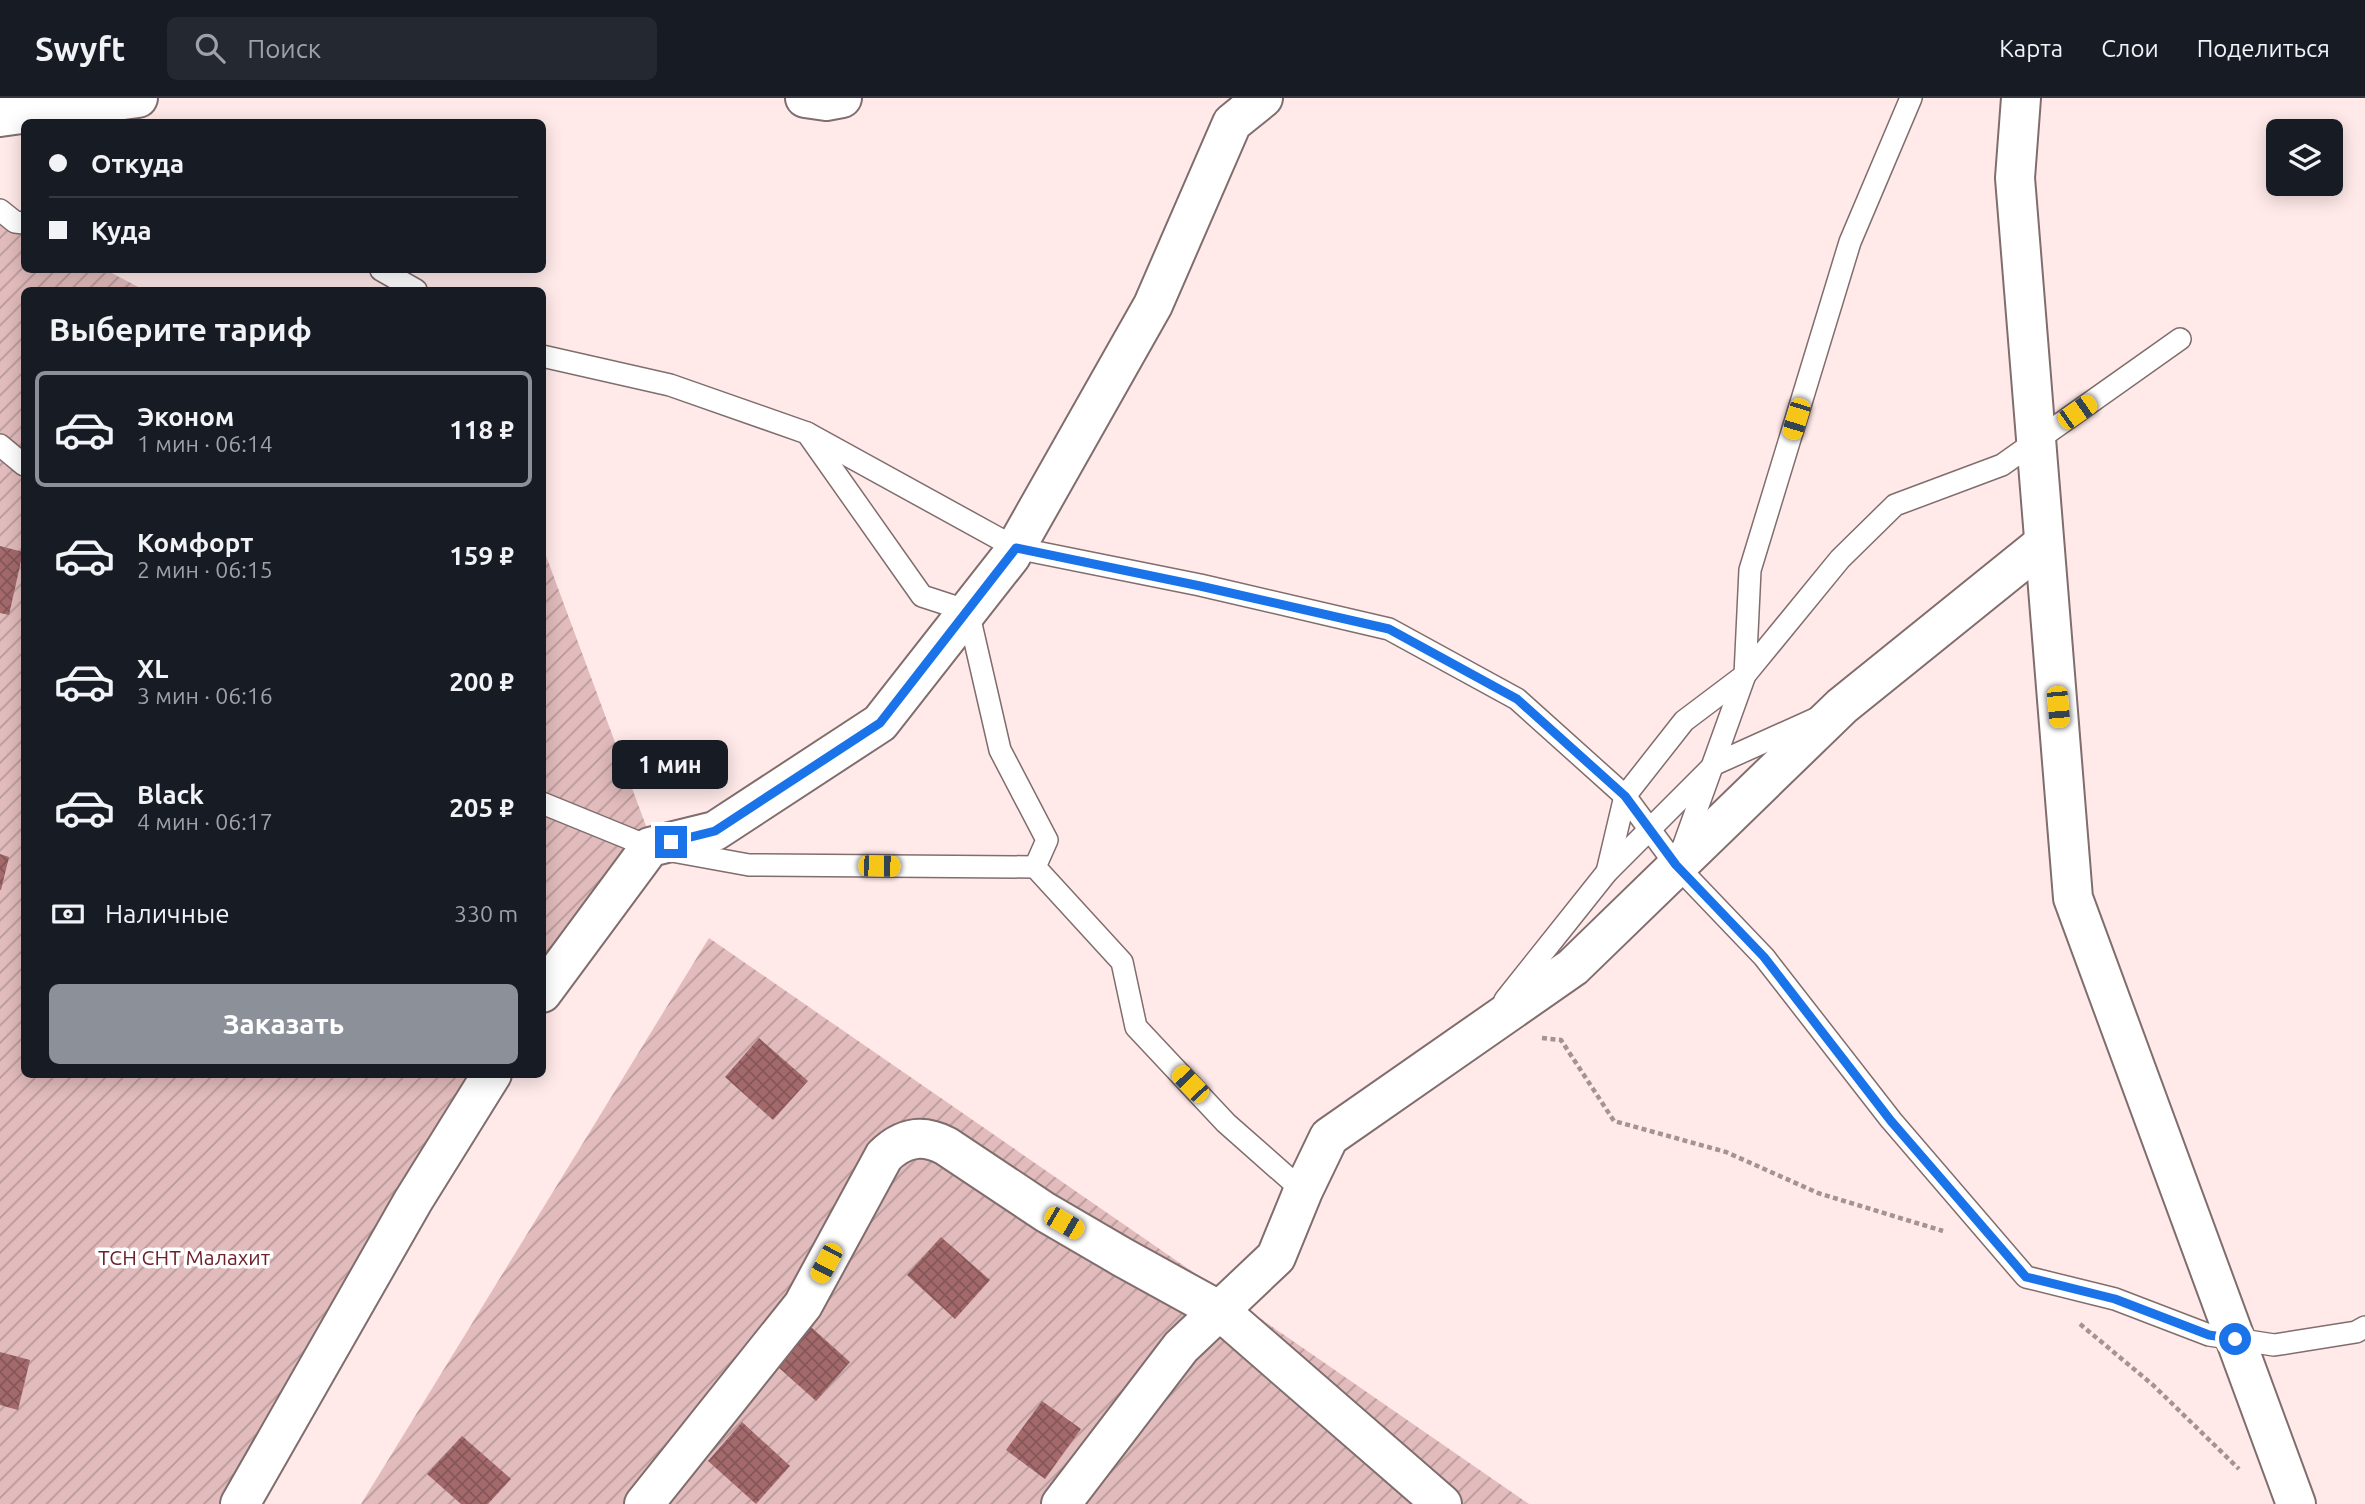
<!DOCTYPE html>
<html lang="ru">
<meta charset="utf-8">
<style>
:root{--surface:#171b24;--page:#242831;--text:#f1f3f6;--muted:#9ea1a6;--line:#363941;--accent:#8c9099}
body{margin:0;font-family:Ubuntu,sans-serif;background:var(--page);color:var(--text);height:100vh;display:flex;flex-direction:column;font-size:26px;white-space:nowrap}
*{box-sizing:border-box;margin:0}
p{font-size:23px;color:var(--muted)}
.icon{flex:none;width:38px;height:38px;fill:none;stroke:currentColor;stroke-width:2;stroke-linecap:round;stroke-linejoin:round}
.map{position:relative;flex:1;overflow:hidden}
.side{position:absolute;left:21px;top:189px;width:525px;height:791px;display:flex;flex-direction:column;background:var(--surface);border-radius:10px;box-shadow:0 4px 18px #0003}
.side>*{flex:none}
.banner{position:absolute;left:21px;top:21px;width:525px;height:154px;border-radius:10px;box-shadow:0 4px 18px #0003;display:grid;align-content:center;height:154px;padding:0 28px;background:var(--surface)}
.fabs{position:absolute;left:2266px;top:21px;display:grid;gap:14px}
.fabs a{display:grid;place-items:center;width:77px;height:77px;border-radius:10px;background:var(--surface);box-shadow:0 4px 18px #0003;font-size:35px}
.end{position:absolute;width:32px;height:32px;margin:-16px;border:9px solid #1a73e8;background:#fff;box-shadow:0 0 0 4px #fff}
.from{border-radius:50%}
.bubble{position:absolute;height:49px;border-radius:10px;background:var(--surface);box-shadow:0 4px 18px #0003;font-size:23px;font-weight:700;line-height:49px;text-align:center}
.car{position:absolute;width:21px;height:42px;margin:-21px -10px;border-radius:9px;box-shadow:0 0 5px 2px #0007;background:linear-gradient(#f5c518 24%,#345 0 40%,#f5c518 0 76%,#345 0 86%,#f5c518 0)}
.banner b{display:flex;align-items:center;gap:24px;height:66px;font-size:26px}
.banner b+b{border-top:2px solid var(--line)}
.banner i{width:18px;height:18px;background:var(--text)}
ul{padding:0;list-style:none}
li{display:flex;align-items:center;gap:21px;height:116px;margin:0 14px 10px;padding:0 14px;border:4px solid transparent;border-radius:10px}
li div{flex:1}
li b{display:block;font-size:26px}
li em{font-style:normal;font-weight:700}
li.selected{border-color:var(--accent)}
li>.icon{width:63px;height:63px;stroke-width:1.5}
h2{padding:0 28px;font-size:32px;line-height:84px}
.pay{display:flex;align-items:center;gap:18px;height:77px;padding:0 28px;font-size:26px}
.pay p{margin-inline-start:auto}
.cta{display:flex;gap:14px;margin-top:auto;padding:14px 28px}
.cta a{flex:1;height:80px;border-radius:10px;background:var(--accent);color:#fff;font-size:28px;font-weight:700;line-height:80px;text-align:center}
header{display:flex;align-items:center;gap:42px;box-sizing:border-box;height:98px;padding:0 35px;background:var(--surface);border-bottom:2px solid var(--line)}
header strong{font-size:33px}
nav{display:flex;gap:38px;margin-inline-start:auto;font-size:24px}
.search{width:490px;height:63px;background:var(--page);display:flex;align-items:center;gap:18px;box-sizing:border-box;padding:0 24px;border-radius:10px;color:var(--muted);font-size:26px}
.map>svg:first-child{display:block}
.garden{fill:url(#garden-furrows)}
.building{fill:url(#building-cross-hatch)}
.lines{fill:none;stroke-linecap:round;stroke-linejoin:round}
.service-casing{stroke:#806d6d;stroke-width:24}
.minor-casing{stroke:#806d6d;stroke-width:42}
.path{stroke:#a39393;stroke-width:4.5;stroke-dasharray:5 3.5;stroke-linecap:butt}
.service{stroke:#fff;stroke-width:21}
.minor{stroke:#fff;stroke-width:38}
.route{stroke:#1a73e8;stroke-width:9}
.labels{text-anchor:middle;stroke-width:7;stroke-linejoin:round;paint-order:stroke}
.park-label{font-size:21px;fill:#6b212a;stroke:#fff}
</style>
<header>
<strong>Swyft</strong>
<div class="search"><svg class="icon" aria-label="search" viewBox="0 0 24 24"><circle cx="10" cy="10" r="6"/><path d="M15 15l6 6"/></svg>Поиск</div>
<nav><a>Карта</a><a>Слои</a><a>Поделиться</a></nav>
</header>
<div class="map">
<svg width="2365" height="1406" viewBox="0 0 2365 1406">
<defs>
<pattern id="garden-furrows" width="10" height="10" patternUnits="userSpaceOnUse" patternTransform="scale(1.75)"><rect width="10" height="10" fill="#e2bbbc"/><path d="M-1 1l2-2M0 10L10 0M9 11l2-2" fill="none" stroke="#b89999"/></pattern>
<pattern id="building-cross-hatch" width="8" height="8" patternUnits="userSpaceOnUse" patternTransform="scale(1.75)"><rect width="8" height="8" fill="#a3696b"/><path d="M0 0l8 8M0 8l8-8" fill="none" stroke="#865759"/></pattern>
</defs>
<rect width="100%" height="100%" fill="#ffe9e9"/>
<!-- garden -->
<g class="garden">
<polygon points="0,113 24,127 24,172 106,172 144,192 24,192 24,976 507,977 251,1406 0,1406"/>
<polygon points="542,447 649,736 543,916 542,916"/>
<polygon points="709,840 1529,1406 361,1406"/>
</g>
<!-- building -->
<g class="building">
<polygon points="0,448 23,454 9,517 0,515"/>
<polygon points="0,756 9,759 1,792 0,792"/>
<polygon points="759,940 808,983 773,1022 725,979"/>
<polygon points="941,1139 990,1182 955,1221 907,1177"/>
<polygon points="802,1221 850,1264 816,1303 767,1259"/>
<polygon points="0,1254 30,1262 18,1312 0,1307"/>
<polygon points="1042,1303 1081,1331 1045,1381 1006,1352"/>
<polygon points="742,1324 790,1368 756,1406 708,1363"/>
<polygon points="462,1338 511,1381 488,1406 461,1406 427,1376"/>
</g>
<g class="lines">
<!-- service casing -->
<g class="service-casing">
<g id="service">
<polyline points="0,112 15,124 24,125"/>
<polyline points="381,172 416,192"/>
<polyline points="542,258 670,287 807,335 922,498 968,513 1000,652 1047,742 1035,769 1122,864 1136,929 1226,1025 1303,1093"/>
<polyline points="807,335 1016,450 1200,487 1389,531 1517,601 1625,698 1676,767 1764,859 1891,1022 2026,1179 2115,1201 2209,1237 2274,1247 2356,1234 2365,1229"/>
<polyline points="0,347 24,367"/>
<polyline points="542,705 650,749 749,767 1035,769"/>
<polyline points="1682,752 1745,577 1750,472 1850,144 1911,0"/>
<polyline points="1607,774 1625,698 1684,623 1745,577 1840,461 1895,407 2002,367 2180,241"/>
<polyline points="1505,902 1607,774 1715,666 1815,621"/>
</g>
</g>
<!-- minor casing -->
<g class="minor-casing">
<g id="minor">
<polyline points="805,0 826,3 842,0"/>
<polyline points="2021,0 2015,80 2073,800 2296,1406"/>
<polyline points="0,19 138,0"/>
<polyline points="542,895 650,749 715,733 880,625 1011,458 1153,207 1232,25 1263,0"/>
<polyline points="240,1406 413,1103 492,976"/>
<path d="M 644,1406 L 803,1207 L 884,1058 C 903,1039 923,1036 946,1048 L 1045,1114 L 1122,1159 L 1220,1213 L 1442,1406"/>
<polyline points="1061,1406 1181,1249 1276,1159 1303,1093 1329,1039 1573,869 1842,608 2044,445"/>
</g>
</g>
<!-- path -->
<g class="path">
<polyline points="1542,940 1561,942 1614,1023 1726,1054 1818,1095 1943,1133"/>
<polyline points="2080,1226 2153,1287 2239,1371"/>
</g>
<!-- service -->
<use href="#service" class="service"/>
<!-- minor -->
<use href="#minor" class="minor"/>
</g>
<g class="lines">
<!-- route -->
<polyline class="route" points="671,744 715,733 880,625 1016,450 1200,488 1389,531 1517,601 1625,698 1676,767 1764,859 1891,1023 2026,1179 2115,1201 2209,1237 2235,1241"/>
</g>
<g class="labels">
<!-- park labels -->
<g class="park-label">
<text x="184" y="1167">ТСН СНТ Малахит</text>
</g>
</g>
</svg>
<div class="fabs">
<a><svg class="icon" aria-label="layers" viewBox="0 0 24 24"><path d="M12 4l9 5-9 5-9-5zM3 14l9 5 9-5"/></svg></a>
</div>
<i class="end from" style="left:2235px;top:1241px"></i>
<i class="end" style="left:671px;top:744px"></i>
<div class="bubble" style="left:612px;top:642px;width:116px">1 мин</div>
<i class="car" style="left:2077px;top:314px;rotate:55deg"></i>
<i class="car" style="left:1796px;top:321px;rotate:197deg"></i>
<i class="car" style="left:2058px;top:609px;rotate:175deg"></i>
<i class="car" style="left:879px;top:768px;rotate:91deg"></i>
<i class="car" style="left:1190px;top:986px;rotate:316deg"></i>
<i class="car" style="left:1064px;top:1125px;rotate:120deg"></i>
<i class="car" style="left:826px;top:1165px;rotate:208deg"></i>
<div class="banner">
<b><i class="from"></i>Откуда</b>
<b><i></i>Куда</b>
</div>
<section class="side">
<h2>Выберите тариф</h2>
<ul>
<li class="selected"><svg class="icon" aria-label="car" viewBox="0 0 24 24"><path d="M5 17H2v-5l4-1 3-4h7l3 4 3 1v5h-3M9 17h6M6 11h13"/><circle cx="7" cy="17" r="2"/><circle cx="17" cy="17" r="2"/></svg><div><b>Эконом</b><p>1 мин · 06:14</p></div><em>118 ₽</em></li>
<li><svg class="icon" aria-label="car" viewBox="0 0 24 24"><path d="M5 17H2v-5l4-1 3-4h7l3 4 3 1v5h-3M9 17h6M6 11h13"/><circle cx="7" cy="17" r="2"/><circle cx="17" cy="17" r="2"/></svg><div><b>Комфорт</b><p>2 мин · 06:15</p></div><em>159 ₽</em></li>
<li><svg class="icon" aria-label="car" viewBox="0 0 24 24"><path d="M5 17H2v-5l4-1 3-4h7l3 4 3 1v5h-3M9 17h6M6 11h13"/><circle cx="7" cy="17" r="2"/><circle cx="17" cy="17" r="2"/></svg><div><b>XL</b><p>3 мин · 06:16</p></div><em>200 ₽</em></li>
<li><svg class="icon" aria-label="car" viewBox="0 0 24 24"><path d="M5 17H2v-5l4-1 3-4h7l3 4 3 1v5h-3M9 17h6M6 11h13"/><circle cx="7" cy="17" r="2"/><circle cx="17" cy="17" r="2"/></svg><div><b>Black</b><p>4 мин · 06:17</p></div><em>205 ₽</em></li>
</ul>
<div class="pay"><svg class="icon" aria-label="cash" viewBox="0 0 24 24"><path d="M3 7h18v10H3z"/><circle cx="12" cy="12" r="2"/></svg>Наличные<p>330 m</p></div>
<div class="cta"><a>Заказать</a></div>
</section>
</div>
